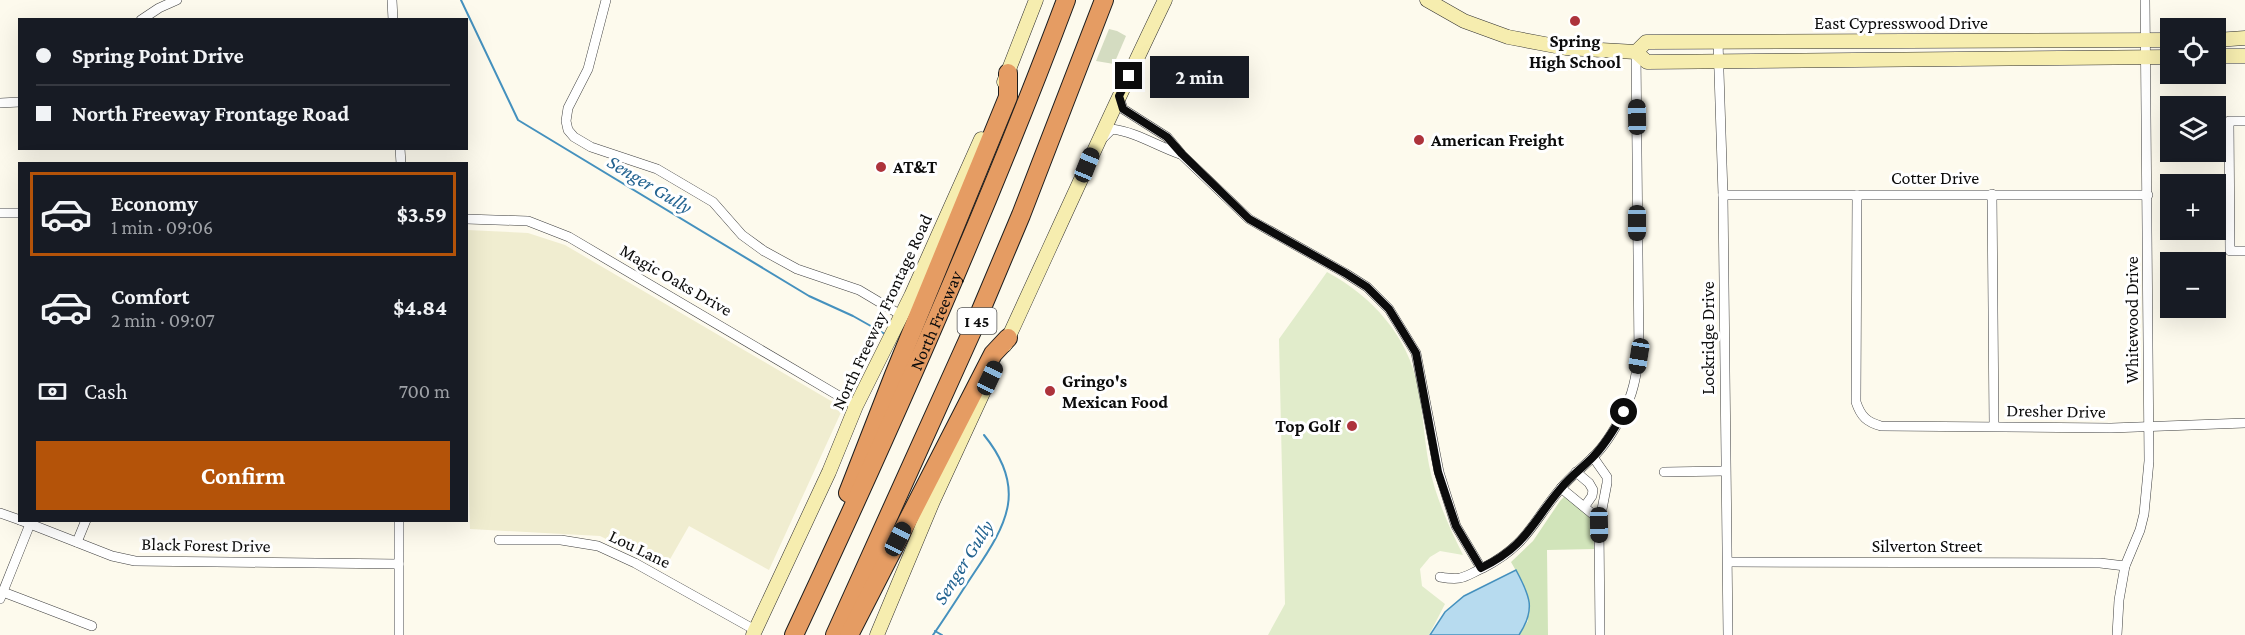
<!DOCTYPE html>
<meta charset="utf-8">
<style>
:root{--surface:#171b24;--page:#20242c;--text:#f1f3f6;--muted:#9ea1a6;--line:#363941;--accent:#b45309}
body{margin:0;font-family:"Crimson Pro",serif;background:var(--page);color:var(--text);height:100vh;display:flex;flex-direction:column;font-size:22px;white-space:nowrap}
*{box-sizing:border-box;margin:0}
p{font-size:20px;color:var(--muted)}
.icon{flex:none;width:33px;height:33px;fill:none;stroke:currentColor;stroke-width:2;stroke-linecap:round;stroke-linejoin:round}
.map{position:relative;flex:1;overflow:hidden}
.panel{position:absolute;left:18px;top:162px;width:450px;height:360px;display:flex;flex-direction:column;background:var(--surface);border-radius:0px;box-shadow:0 6px 24px #0002}
.panel>*{flex:none}
.hud{position:absolute;left:18px;top:18px;width:450px;height:132px;border-radius:0px;box-shadow:0 6px 24px #0002;display:grid;align-content:center;height:132px;padding:0 18px;background:var(--surface)}
.controls{position:absolute;left:2160px;top:18px;display:grid;gap:12px}
.controls a{display:grid;place-items:center;width:66px;height:66px;border-radius:0px;background:var(--surface);box-shadow:0 6px 24px #0002;font-size:30px}
.end{position:absolute;width:27px;height:27px;margin:-14px;border:8px solid #0c0c0c;background:#fff;box-shadow:0 0 0 3px #fff}
.from{border-radius:50%}
.bubble{position:absolute;height:42px;border-radius:0px;background:var(--surface);box-shadow:0 6px 24px #0002;font-size:20px;font-weight:700;line-height:42px;text-align:center}
.car{position:absolute;width:18px;height:36px;margin:-18px -9px;border-radius:8px;box-shadow:0 0 4px 2px #0007;background:linear-gradient(#222 24%,#8ab4d8 0 40%,#222 0 76%,#8ab4d8 0 86%,#222 0)}
.hud b{display:flex;align-items:center;gap:21px;height:57px;font-size:22px}
.hud b+b{border-top:2px solid var(--line)}
.hud i{width:15px;height:15px;background:var(--text)}
ul{padding:10px 0 0;list-style:none}
li{display:flex;align-items:center;gap:18px;height:84px;margin:0 12px 9px;padding:0 6px;border:3px solid transparent;border-radius:0px}
li div{flex:1}
li b{display:block;font-size:22px}
li em{font-style:normal;font-weight:700}
li.selected{border-color:var(--accent)}
li>.icon{width:54px;height:54px;stroke-width:1.5}
.pay{display:flex;align-items:center;gap:15px;height:66px;padding:0 18px;font-size:22px}
.pay p{margin-inline-start:auto}
.action{display:flex;gap:12px;margin-top:auto;padding:12px 18px}
.action a{flex:1;height:69px;border-radius:0px;background:var(--accent);color:#fff;font-size:24px;font-weight:700;line-height:69px;text-align:center}
.map>svg:first-child{display:block}
.farmland{fill:#f0edd0}
.green{fill:#d1e4ba}
.cemetery{fill:#d4dcc1}
.pitch{fill:#e1eccb}
.water{fill:#b7dbef;stroke:#4591be;stroke-width:1.5}
.lines{fill:none;stroke-linecap:round;stroke-linejoin:round}
.stream{stroke:#4591be;stroke-width:2}
.street-casing{stroke:#3f3f3f;stroke-width:10}
.secondary-casing{stroke:#2e2e2e;stroke-width:15}
.highway-casing{stroke:#1d1d1d;stroke-width:20}
.street{stroke:#fff;stroke-width:9}
.secondary{stroke:#f6edaf;stroke-width:14}
.highway{stroke:#e59c63;stroke-width:18}
.route{stroke:#0c0c0c;stroke-width:8}
.poi-dot{fill:#ad333b;stroke:#fff;stroke-width:2}
.labels{text-anchor:middle;stroke-width:6;stroke-linejoin:round;paint-order:stroke}
.shield{fill:#fff;stroke:#555;stroke-width:1.5}
.shield-label{font-size:16px;font-weight:bold;fill:#0c0c0c}
.street-label{font-size:18px;fill:#0c0c0c;stroke:#fff}
.poi-label{font-size:18px;font-weight:bold;fill:#0c0c0c;stroke:#fff;text-anchor:start}
.water-label{font-size:20px;font-style:italic;fill:#236390;stroke:#fff}
</style>
<div class="map">
<svg width="2245" height="635" viewBox="0 0 2245 635">
<rect width="100%" height="100%" fill="#fdfaed"/>
<!-- farmland -->
<polygon class="farmland" points="467,230 528,233 565,245 843,408 769,570 689,526 665,568 600,536 470,529 466,390"/>
<!-- green -->
<polygon class="green" points="1564,497 1569,498 1593,520 1594,549 1547,550 1548,635 1519,635 1528,621 1523,583 1511,562 1533,541 1560,501"/>
<!-- cemetery -->
<polygon class="cemetery" points="1109,29 1117,31 1126,36 1114,64 1096,61"/>
<!-- pitch -->
<path class="pitch" d="M 1327,272 C 1372,296 1408,336 1418,387 C 1423,413 1424,439 1429,465 C 1435,496 1449,527 1463,555 L 1440,551 L 1430,557 L 1420,569 L 1422,586 L 1445,604 L 1429,635 L 1268,635 L 1285,604 L 1279,339 Z"/>
<!-- water -->
<path class="water" d="M 1516,570 C 1530,596 1536,609 1519,635 L 1430,635 L 1445,612 L 1464,596 Z"/>
<g class="lines">
<!-- stream -->
<g class="stream">
<polyline points="461,0 518,120 809,296 853,316 885,334"/>
<polyline points="935,631 942,635"/>
<path d="M 933,635 C 947,615 960,594 974,573 C 1008,523 1027,488 984,435"/>
</g>
<!-- street casing -->
<g class="street-casing">
<g id="street">
<polyline points="392,0 393,20"/>
<polyline points="606,0 588,69 568,108 566,121 568,130 574,137 591,147 657,169 713,202 742,235 764,251 797,269 859,290 901,315"/>
<polyline points="141,20 159,8 177,0"/>
<polyline points="1718,41 1723,195 1728,635"/>
<polyline points="1119,97 1123,109 1167,137 1182,155 1249,219 1345,273 1367,287 1389,309 1416,353 1439,472 1456,526 1481,568"/>
<polyline points="0,103 20,102"/>
<polyline points="2245,121 2229,121 2230,251 2245,251"/>
<path d="M 1103,138 L 1112,129 C 1136,132 1157,146 1180,154"/>
<polyline points="400,148 401,164"/>
<polyline points="1992,194 1994,426"/>
<polyline points="1723,195 2148,195"/>
<path d="M 1857,195 L 1856,402 C 1861,417 1867,422 1881,426 L 2111,428 L 2245,423"/>
<polyline points="0,213 20,213"/>
<polyline points="466,219 528,221 569,237 856,406"/>
<polyline points="1593,457 1607,477 1607,483 1599,525 1600,635"/>
<polyline points="1576,472 1589,483 1593,490 1592,496 1585,506"/>
<polyline points="1664,472 1725,471"/>
<polyline points="1561,488 1595,516 1598,523"/>
<polyline points="0,513 20,520"/>
<polyline points="20,520 112,556 135,561 399,564"/>
<polyline points="399,520 399,635"/>
<polyline points="499,540 561,540 598,546 635,563 755,630"/>
<polyline points="77,542 86,520"/>
<polyline points="1728,562 2100,563 2125,566"/>
<path d="M 1440,577 C 1463,581 1463,577 1483,568 C 1528,545 1532,522 1562,487 C 1571,476 1582,468 1592,458 C 1605,446 1615,429 1623,413 C 1633,395 1636,376 1639,356 L 1636,52"/>
<polyline points="3,592 92,626"/>
<polyline points="0,599 30,524"/>
<polyline points="2117,635 2119,600 2125,566 2140,530 2144,514 2149,461 2145,0"/>
</g>
</g>
<!-- secondary casing -->
<g class="secondary-casing">
<g id="secondary">
<polyline points="1427,0 1464,21 1508,37 1566,48 1636,52 1647,62 2170,57"/>
<polyline points="2216,40 2245,38"/>
<polyline points="1636,52 1646,42 2170,40"/>
<polyline points="2216,56 2245,56"/>
<polyline points="1004,82 1036,0"/>
<path d="M 1005,345 C 1058,230 1110,114 1165,0"/>
<polyline points="753,635 829,472 856,406 911,296 981,139"/>
<polyline points="877,635 933,501 987,384"/>
</g>
</g>
<!-- highway casing -->
<g class="highway-casing">
<g id="highway">
<polyline points="848,493 894,375 1008,97 1008,73"/>
<path id="s1" d="M 794,635 C 892,426 985,216 1066,0"/>
<polyline points="835,635 973,329 1021,215 1104,0"/>
<polyline points="849,635 993,354 1008,338"/>
</g>
</g>
<!-- street -->
<use href="#street" class="street"/>
<!-- secondary -->
<use href="#secondary" class="secondary"/>
<!-- highway -->
<use href="#highway" class="highway"/>
</g>
<g class="lines">
<!-- route -->
<path class="route" d="M 1129,76 L 1119,96 L 1123,109 L 1167,137 L 1182,154 L 1249,219 L 1345,273 L 1367,287 L 1389,309 L 1416,353 L 1438,472 L 1456,526 L 1481,568 C 1527,546 1531,523 1562,487 C 1571,476 1582,468 1592,458 C 1605,445 1615,428 1624,412"/>
</g>
<!-- markers -->
<g class="poi-dot">
<circle cx="1575" cy="21" r="6"/>
<circle cx="1419" cy="140" r="6"/>
<circle cx="881" cy="167" r="6"/>
<circle cx="1050" cy="391" r="6"/>
<circle cx="1352" cy="426" r="6"/>
</g>
<g class="labels">
<!-- shield labels -->
<rect class="shield" x="957.5" y="308" width="39" height="26" rx="4.5"/>
<g class="shield-label">
<text x="977" y="327">I 45</text>
</g>
<!-- street labels -->
<g class="street-label">
<text x="1901" y="29">East Cypresswood Drive</text>
<text x="1935" y="184">Cotter Drive</text>
<text transform="translate(676 280) rotate(30)" y="6">Magic Oaks Drive</text>
<text transform="translate(882 312) rotate(-65)" y="6">North Freeway Frontage Road</text>
<text dy="6" stroke="none"><textPath href="#s1" startOffset="345">North Freeway</textPath></text>
<text transform="translate(2132 320) rotate(-90)" y="6">Whitewood Drive</text>
<text transform="translate(1708 338) rotate(-90)" y="6">Lockridge Drive</text>
<text transform="translate(2056 411) rotate(1)" y="6">Dresher Drive</text>
<text transform="translate(206 545) rotate(1)" y="6">Black Forest Drive</text>
<text x="1927" y="552">Silverton Street</text>
<text transform="translate(640 549) rotate(26)" y="6">Lou Lane</text>
</g>
<!-- poi labels -->
<g class="poi-label">
<text x="1575" y="47" text-anchor="middle">Spring<tspan x="1575" dy="21">High School</tspan></text>
<text x="1431" y="146">American Freight</text>
<text x="893" y="173">AT&amp;T</text>
<text x="1062" y="387">Gringo's<tspan x="1062" dy="21">Mexican Food</tspan></text>
<text x="1340" y="432" text-anchor="end">Top Golf</text>
</g>
<!-- water labels -->
<g class="water-label">
<text transform="translate(650 184) rotate(31)" y="7">Senger Gully</text>
<text transform="translate(963 562) rotate(-58)" y="7">Senger Gully</text>
</g>
</g>
</svg>
<div class="controls">
<a><svg class="icon" aria-label="locate" viewBox="0 0 24 24"><circle cx="12" cy="12" r="6"/><path d="M12 2v4M12 18v4M2 12h4M18 12h4"/></svg></a>
<a><svg class="icon" aria-label="layers" viewBox="0 0 24 24"><path d="M12 4l9 5-9 5-9-5zM3 14l9 5 9-5"/></svg></a>
<a>+</a>
<a>−</a>
</div>
<i class="end from" style="left:1624px;top:412px"></i>
<i class="end" style="left:1129px;top:76px"></i>
<div class="bubble" style="left:1150px;top:56px;width:99px">2 min</div>
<i class="car" style="left:1637px;top:117px;rotate:359deg"></i>
<i class="car" style="left:1087px;top:165px;rotate:22deg"></i>
<i class="car" style="left:1637px;top:223px;rotate:180deg"></i>
<i class="car" style="left:1639px;top:356px;rotate:189deg"></i>
<i class="car" style="left:990px;top:378px;rotate:25deg"></i>
<i class="car" style="left:1599px;top:525px;rotate:179deg"></i>
<i class="car" style="left:898px;top:539px;rotate:27deg"></i>
<div class="hud">
<b><i class="from"></i>Spring Point Drive</b>
<b><i></i>North Freeway Frontage Road</b>
</div>
<section class="panel">
<ul>
<li class="selected"><svg class="icon" aria-label="car" viewBox="0 0 24 24"><path d="M5 17H2v-5l4-1 3-4h7l3 4 3 1v5h-3M9 17h6M6 11h13"/><circle cx="7" cy="17" r="2"/><circle cx="17" cy="17" r="2"/></svg><div><b>Economy</b><p>1 min · 09:06</p></div><em>$3.59</em></li>
<li><svg class="icon" aria-label="car" viewBox="0 0 24 24"><path d="M5 17H2v-5l4-1 3-4h7l3 4 3 1v5h-3M9 17h6M6 11h13"/><circle cx="7" cy="17" r="2"/><circle cx="17" cy="17" r="2"/></svg><div><b>Comfort</b><p>2 min · 09:07</p></div><em>$4.84</em></li>
</ul>
<div class="pay"><svg class="icon" aria-label="cash" viewBox="0 0 24 24"><path d="M3 7h18v10H3z"/><circle cx="12" cy="12" r="2"/></svg>Cash<p>700 m</p></div>
<div class="action"><a>Confirm</a></div>
</section>
</div>
